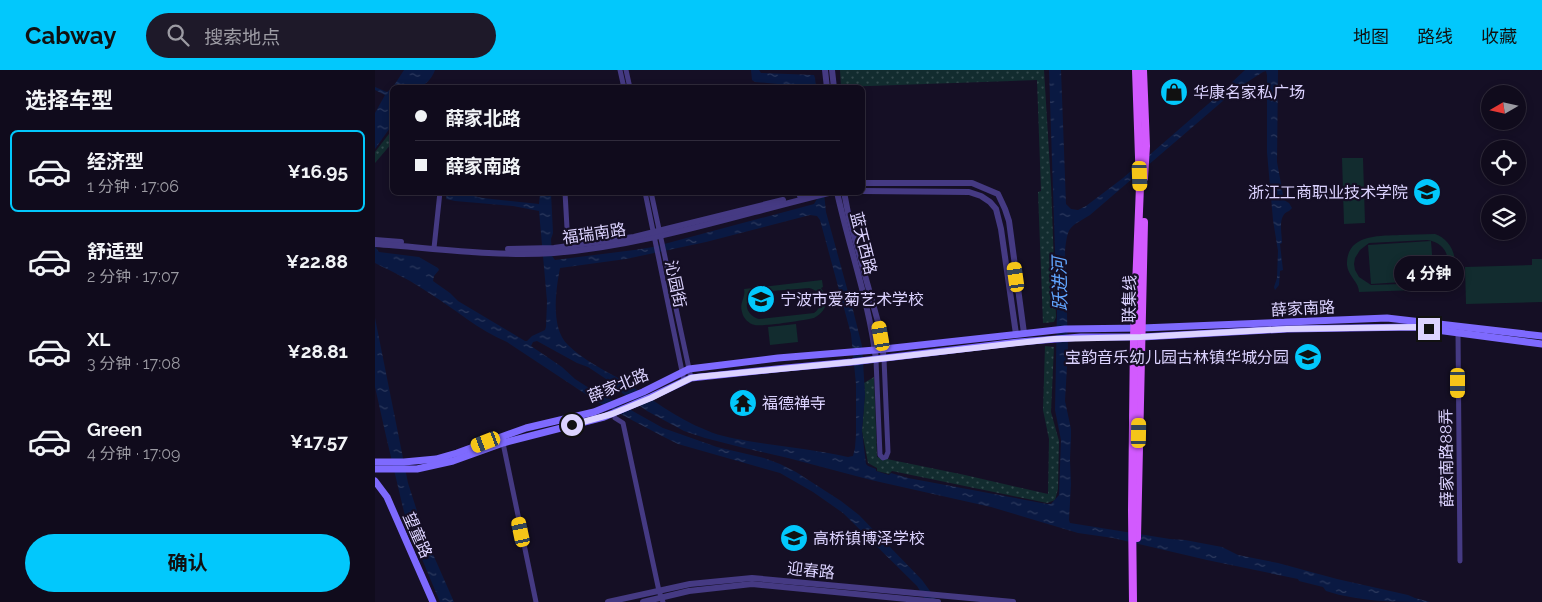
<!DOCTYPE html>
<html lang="zh">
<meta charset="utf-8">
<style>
:root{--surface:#100b1c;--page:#1e1929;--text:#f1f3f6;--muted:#9c9ba3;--line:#302b3b;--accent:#02c8fc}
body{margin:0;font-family:Raleway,"Noto Sans SC",sans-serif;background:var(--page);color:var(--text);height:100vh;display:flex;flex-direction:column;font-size:19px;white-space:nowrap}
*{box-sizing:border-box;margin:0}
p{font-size:16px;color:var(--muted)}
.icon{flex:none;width:28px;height:28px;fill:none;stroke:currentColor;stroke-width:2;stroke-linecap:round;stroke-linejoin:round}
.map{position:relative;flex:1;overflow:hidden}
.panel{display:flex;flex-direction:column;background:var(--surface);width:375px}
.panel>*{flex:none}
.top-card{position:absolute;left:15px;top:15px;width:475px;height:110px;border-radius:8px;box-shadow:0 2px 8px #0003,0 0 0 1px var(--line);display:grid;align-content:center;height:110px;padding:0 25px;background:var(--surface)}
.needle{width:32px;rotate:261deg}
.fabs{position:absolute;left:1106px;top:15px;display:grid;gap:10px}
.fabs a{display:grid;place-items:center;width:45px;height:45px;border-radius:50%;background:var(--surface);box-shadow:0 2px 8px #0003,0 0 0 1px var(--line);font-size:25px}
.end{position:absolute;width:22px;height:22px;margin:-11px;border:6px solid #dcd3ff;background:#111;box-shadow:0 0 0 2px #111}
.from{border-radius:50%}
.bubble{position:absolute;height:35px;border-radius:18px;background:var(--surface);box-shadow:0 2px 8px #0003,0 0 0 1px var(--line);font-size:16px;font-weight:700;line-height:35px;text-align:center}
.car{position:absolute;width:15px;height:30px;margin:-15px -8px;border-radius:6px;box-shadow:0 0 4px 1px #0007;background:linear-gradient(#f5c518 24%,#345 0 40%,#f5c518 0 76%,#345 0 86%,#f5c518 0)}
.top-card b{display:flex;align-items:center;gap:18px;height:48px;font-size:19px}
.top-card b+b{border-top:1px solid var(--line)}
.top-card i{width:12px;height:12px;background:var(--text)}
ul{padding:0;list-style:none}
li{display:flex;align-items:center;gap:15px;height:82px;margin:0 10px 8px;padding:0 15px;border:2px solid transparent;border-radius:8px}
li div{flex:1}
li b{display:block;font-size:19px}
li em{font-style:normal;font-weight:700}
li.selected{border-color:var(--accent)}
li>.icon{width:45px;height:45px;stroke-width:1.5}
h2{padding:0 25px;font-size:22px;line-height:60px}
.primary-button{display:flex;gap:10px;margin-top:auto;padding:10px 25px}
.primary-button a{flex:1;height:58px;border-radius:30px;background:var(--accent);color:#111;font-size:20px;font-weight:700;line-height:58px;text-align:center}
header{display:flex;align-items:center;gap:30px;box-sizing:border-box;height:70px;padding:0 25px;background:var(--accent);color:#111}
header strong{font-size:24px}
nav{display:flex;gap:28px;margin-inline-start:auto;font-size:18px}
.search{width:350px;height:45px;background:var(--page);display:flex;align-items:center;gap:12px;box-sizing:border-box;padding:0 18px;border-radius:28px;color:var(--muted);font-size:19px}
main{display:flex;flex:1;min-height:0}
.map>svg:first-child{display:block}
.park{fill:url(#park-dots)}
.garden{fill:#122c2f;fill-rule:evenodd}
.water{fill:url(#water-ripples);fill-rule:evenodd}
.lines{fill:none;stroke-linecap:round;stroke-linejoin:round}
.minor{stroke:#453a83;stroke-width:5}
.tertiary{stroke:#453a83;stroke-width:6}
.secondary{stroke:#7e6afe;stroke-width:7}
.primary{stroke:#d25afe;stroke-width:8}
.route{stroke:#dcd3ff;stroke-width:6}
.labels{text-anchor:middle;stroke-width:4.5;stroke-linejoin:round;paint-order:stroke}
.poi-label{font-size:16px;fill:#dcd3ff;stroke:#150f25;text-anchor:start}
.street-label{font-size:16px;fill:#dcd3ff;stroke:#150f25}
.water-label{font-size:18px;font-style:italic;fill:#61a5fe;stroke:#150f25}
</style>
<header>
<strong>Cabway</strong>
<div class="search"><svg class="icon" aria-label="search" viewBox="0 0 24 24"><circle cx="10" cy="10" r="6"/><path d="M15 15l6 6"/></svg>搜索地点</div>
<nav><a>地图</a><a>路线</a><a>收藏</a></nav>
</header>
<main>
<section class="panel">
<h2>选择车型</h2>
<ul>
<li class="selected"><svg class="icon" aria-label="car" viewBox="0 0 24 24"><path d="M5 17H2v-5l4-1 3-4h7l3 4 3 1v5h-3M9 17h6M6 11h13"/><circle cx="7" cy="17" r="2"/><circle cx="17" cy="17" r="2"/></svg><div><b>经济型</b><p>1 分钟 · 17:06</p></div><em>¥16.95</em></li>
<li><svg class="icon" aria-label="car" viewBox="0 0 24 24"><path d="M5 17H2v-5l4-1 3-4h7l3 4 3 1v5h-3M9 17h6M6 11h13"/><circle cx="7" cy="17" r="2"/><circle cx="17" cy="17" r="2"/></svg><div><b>舒适型</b><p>2 分钟 · 17:07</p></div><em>¥22.88</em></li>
<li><svg class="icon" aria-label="car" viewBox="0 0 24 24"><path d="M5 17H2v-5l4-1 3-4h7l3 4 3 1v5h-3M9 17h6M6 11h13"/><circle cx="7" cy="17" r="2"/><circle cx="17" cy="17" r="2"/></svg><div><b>XL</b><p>3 分钟 · 17:08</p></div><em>¥28.81</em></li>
<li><svg class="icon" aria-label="car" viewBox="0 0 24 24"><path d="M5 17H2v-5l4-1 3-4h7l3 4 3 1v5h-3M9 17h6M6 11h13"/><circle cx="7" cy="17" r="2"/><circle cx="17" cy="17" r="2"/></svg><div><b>Green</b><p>4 分钟 · 17:09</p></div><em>¥17.57</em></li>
</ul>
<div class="primary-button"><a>确认</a></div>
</section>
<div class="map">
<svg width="1167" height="532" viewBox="0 0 1167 532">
<defs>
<pattern id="park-dots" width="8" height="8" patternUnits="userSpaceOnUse" patternTransform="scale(1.25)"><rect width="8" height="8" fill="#122c2f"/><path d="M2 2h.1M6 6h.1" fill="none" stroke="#344a4e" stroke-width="1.8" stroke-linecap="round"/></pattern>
<pattern id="water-ripples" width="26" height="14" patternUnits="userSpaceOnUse" patternTransform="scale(1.25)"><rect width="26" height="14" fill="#0a1942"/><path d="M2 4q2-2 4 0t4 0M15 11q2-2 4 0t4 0" fill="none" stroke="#2d3a5e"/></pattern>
</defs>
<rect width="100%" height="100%" fill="#150f25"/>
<!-- park -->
<g class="park">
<polygon points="465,0 669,0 676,115 681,247 679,252 668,253 663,122 666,121 662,10 466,17"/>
<polygon points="17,60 17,73 0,93 0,82"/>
<polygon points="670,276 679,277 676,342 684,371 683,419 680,430 672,433 517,401 514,404 502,401 502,398 493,393 487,361 490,324 489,313 499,307 502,387 590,405 673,424 674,369 668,340"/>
</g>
<!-- garden -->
<g class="garden">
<polygon points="967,88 988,88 990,153 969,154"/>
<path d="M 1060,164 C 1080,171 1087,197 1071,212 L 1071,219 L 984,222 C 984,212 973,206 972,195 C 971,164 1004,166 1025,165 C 1036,165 1048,164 1060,164 ZM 1052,170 C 1078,173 1080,205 1056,213 L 996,215 L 984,207 L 980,200 L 979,194 L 980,188 L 985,180 L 994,173 Z"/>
<polygon points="1056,171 1059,210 996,214 993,175"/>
<polygon points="1157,189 1167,189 1167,232 1091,234 1090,197 1157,195"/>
<path d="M 447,210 L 448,217 L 446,218 C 455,230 452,241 439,248 C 431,250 387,257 380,255 C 374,254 368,248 367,242 C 364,233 371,227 369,219 ZM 434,218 C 448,221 450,235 439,243 L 384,249 C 373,246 366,233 378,225 C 385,221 424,219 434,218 Z"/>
<polygon points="421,254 423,272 395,275 393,257"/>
</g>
<!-- water -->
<g class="water">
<path d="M 29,0 L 60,0 C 52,21 37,18 18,17 Z"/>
<polygon points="376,0 384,0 386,3 439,5 440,8 441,17 427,17 421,14 403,14 380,12 377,10"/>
<path d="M 674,0 L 686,0 L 691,134 L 696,139 L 703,140 L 711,136 L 748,108 L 840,28 L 870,0 L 903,0 L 902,92 L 909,130 L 914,133 L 917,138 L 914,141 C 902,145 907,163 907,173 L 905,174 L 908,200 L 905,201 L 904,215 L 900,220 L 899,217 L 902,208 L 903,181 L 898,150 L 892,82 L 892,5 L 891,1 L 888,2 L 863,18 L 715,145 C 694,158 693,155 690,181 L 693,279 L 690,331 L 696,359 L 696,367 L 695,390 L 696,414 L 694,450 L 695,453 L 795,469 L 810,470 L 847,477 L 863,485 L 903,493 L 962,509 L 1033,525 L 1040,528 L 1055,532 C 1020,532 985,532 951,521 L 948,517 L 924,511 L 923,509 L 832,490 L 738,468 L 703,463 L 616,437 L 496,410 L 413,388 L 369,378 L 330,368 L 309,361 L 272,341 L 247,323 L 237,313 L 213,297 L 202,293 L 162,271 L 158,272 L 156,276 L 187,297 L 200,309 L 228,327 L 238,330 L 288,358 L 342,377 L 389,388 L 405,394 L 421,402 L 466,431 L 484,445 L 547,510 L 563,532 L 552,532 L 542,516 L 468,443 L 438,422 L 405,403 L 303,374 L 287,366 L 221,331 L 132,272 C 103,260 80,239 54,223 C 37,211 18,202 0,193 L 0,173 L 1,178 L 4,182 L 44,187 L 63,198 L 64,200 L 59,206 L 58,211 L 75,223 L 83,231 L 150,271 L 152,271 L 157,266 L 170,260 L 171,257 L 172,231 L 164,141 L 138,136 L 80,131 L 71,129 L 72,123 L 84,123 L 108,128 L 164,134 L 165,123 L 176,123 L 178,163 L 176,169 L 177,186 L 180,190 L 259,180 L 278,177 L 439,134 L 442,129 L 441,123 L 449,123 L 451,142 L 478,240 L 487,276 L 490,324 L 487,361 L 491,394 L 493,396 L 501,399 L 501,401 L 514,405 L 516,403 L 533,408 L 672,434 L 676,434 L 684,425 L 686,370 L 680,340 L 682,241 ZM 435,145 L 442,146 L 445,150 L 476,264 L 481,314 L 481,364 L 480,378 L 478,386 L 473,387 C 442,380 410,377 379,372 C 363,369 346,367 331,360 C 300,348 278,329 250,312 C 231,301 208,290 193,275 C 175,258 181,219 185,198 L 251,189 L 331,172 Z"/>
<polygon points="0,17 12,22 17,18 17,55 0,79 0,43 10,25 0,20"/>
<polygon points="0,248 33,413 50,466 79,532 65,532 36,463 29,442 11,366 0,317"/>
</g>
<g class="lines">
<!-- minor -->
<g class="minor">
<polyline points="245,0 249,18"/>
<polyline points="251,0 255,18"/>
<polyline points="190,122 193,176"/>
<polyline points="270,122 309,311"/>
<polyline points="276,122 316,308"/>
<polyline points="59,178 65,122"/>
<polyline points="1083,262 1085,491"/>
<polyline points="501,290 505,385 508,388 511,387 513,382 509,289"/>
<polyline points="240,348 248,353 284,521 288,532"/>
<polyline points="128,373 161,532"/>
</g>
<!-- tertiary -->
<g class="tertiary">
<polyline points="450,0 452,18"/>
<polyline points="457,0 459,18"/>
<polyline points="488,113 597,113 623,124 630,139 634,151 649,263"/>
<polyline points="488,121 594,122 606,126 615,132 621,139 626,159 641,264"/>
<path d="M 462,122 C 474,177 495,235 501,290"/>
<polyline points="469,122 474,148 503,252 509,289"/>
<polyline points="425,126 439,122"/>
<polyline points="0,170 26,172"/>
<path d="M 0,174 C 58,178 121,187 179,183 C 274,175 365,144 458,122"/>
<polyline points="133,179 179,178 259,167 408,130"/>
<polyline points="233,532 315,514 377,508 638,532"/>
<polyline points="268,532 314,521 377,514 563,532"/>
</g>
<!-- secondary -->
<g class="secondary">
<polyline points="0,392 29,392 61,389 82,383 151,358 219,342 268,322 314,299 403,288 500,280 690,259 767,258 1012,248 1167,266"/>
<polyline points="0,399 42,399 78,391 128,373 229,347 276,327 316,308 411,298 477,292 644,272 706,267 767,267 912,259 1039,257 1167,274"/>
<polyline points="0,411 12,427 58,532"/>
</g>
<!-- primary -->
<g class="primary">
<polyline points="768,0 771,76 769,108"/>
<polyline points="762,468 769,152"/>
<polyline points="758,532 757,440 759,267 765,116 761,0"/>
</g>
</g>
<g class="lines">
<!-- route -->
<polyline class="route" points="197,355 237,344 276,328 316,308 322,307 477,292 679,269 766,267 912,259 1040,257 1054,259"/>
</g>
<!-- icons -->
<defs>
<g id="shop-disc" transform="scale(1.4375)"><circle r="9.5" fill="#02c8fc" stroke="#150f25"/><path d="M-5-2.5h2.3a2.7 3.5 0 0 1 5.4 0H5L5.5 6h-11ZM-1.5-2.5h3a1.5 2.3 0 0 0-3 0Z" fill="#111"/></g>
<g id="university-disc" transform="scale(1.4375)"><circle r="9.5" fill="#02c8fc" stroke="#150f25"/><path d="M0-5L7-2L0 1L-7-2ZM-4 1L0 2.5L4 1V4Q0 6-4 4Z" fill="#111"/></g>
<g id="school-disc" transform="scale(1.4375)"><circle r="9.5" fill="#02c8fc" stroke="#150f25"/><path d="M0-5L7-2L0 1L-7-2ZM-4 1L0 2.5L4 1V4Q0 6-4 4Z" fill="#111"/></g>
<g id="temple-disc" transform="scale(1.4375)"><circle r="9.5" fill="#02c8fc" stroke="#150f25"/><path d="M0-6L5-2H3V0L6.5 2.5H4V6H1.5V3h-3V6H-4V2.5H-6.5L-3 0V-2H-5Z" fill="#111"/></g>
</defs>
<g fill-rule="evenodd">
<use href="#shop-disc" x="799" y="22"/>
<use href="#university-disc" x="1052" y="122"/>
<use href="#school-disc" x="386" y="229"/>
<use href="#school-disc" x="933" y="287"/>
<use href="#temple-disc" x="368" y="333"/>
<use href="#school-disc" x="419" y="468"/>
</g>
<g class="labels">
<!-- poi labels -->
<g class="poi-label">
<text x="818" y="28">华康名家私广场</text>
<text x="1033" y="128" text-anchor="end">浙江工商职业技术学院</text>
<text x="405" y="235">宁波市爱菊艺术学校</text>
<text x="914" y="293" text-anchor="end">宝韵音乐幼儿园古林镇华城分园</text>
<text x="387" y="339">福德禅寺</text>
<text x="438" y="474">高桥镇博泽学校</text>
</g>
<!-- street labels -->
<g class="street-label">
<text transform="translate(219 163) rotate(-8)" y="6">福瑞南路</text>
<text transform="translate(489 173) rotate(76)" y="6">蓝天西路</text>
<text transform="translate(301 214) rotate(78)" y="6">沁园街</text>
<text transform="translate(754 229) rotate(-89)" y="6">联集线</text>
<text transform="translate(928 238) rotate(-3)" y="6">薛家南路</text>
<text transform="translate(243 315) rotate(-22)" y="6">薛家北路</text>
<text transform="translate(1071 388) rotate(-91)" y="6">薛家南路88弄</text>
<text transform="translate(43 465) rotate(66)" y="6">望童路</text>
<text transform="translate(436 500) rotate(6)" y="6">迎春路</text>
</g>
<!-- water labels -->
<g class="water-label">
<text transform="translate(685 214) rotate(-91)" y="6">跃进河</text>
</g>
</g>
</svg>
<div class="fabs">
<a><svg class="needle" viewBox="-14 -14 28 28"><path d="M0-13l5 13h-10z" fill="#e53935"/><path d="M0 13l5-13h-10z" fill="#9c9ba3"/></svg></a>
<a><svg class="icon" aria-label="locate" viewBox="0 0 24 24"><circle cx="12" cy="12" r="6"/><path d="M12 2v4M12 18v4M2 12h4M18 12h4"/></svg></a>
<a><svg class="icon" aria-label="layers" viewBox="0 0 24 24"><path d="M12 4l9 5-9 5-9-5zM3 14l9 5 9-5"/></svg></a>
</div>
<i class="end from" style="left:197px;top:355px"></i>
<i class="end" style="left:1054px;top:259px"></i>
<div class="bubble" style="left:1019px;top:186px;width:70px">4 分钟</div>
<i class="car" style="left:765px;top:106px;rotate:178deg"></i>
<i class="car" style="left:641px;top:207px;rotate:352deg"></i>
<i class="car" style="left:506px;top:266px;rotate:350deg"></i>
<i class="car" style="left:1083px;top:313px;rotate:180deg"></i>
<i class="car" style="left:764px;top:363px;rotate:1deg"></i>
<i class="car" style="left:111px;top:372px;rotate:249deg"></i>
<i class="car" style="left:146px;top:462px;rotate:348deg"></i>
<div class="top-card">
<b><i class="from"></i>薛家北路</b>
<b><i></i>薛家南路</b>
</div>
</div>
</main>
